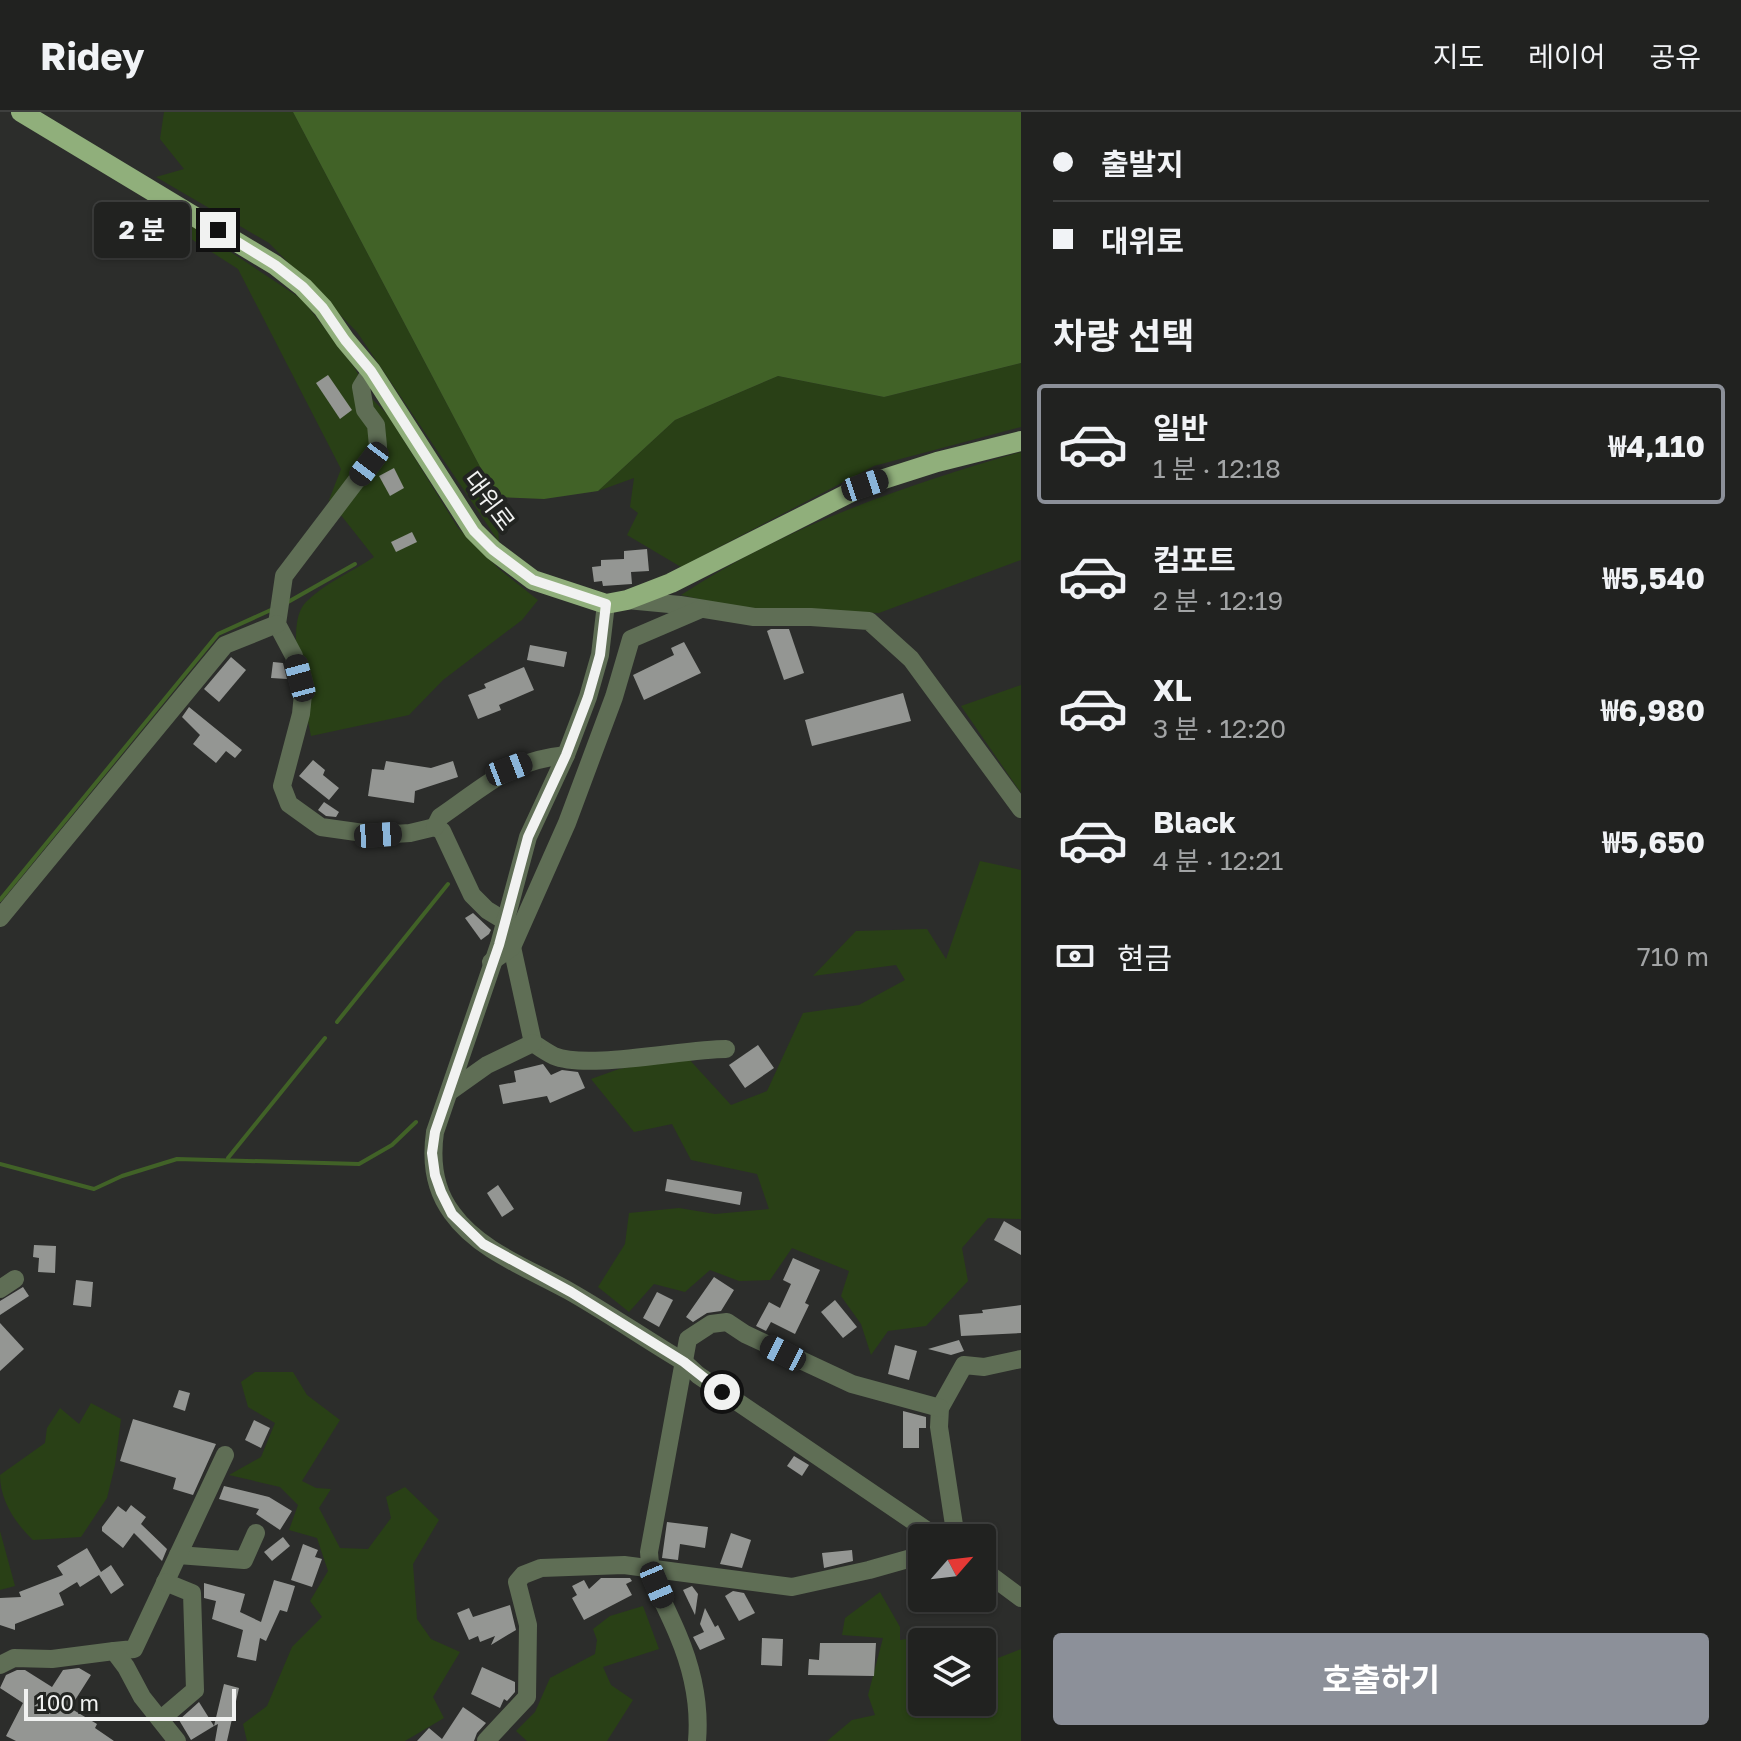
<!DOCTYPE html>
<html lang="ko">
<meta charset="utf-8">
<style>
:root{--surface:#212220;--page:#292a29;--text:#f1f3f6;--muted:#a2a4a5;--line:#3e3f3e;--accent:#8c9099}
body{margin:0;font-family:"Golos Text","Noto Sans KR",sans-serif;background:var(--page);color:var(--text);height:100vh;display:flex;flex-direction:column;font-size:30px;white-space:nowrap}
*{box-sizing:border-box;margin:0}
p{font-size:26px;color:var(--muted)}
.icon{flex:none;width:44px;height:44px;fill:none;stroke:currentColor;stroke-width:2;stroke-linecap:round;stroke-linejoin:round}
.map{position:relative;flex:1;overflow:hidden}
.sheet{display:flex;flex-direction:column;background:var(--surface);width:720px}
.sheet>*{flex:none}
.hud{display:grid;align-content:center;height:176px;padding:0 32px;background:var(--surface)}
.needle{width:52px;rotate:62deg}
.fabs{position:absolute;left:908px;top:1412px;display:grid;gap:16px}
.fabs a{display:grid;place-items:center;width:88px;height:88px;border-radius:8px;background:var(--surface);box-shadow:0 2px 6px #0004,0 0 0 2px var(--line);font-size:40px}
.scale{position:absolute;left:24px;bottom:20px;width:212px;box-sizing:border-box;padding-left:8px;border:4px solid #f1f2f1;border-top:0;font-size:22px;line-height:28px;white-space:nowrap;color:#f1f2f1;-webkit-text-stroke:6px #222421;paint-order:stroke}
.end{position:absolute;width:36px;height:36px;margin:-18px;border:10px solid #f1f2f1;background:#111;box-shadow:0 0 0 4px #111}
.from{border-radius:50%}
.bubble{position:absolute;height:56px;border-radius:8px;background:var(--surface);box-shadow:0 2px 6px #0004,0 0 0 2px var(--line);font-size:26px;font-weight:700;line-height:56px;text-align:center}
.car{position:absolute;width:24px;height:48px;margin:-24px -12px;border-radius:10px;box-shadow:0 0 6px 2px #0007;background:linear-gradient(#222 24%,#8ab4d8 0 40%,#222 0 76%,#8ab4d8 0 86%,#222 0)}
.hud b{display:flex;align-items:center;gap:28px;height:76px;font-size:30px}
.hud b+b{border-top:2px solid var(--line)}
.hud i{width:20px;height:20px;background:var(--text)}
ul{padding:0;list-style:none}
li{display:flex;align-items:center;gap:24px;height:120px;margin:0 16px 12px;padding:0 16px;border:4px solid transparent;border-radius:8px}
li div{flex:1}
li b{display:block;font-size:30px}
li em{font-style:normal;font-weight:700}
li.current{border-color:var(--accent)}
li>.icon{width:72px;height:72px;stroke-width:1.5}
h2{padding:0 32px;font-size:36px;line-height:96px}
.pay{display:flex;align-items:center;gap:20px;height:88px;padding:0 32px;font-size:30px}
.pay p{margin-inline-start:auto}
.action{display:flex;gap:16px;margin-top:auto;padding:16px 32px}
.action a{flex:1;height:92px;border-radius:8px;background:var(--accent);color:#fff;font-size:32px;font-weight:700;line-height:92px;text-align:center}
header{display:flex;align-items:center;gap:48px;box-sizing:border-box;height:112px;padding:0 40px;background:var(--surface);border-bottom:2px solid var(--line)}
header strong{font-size:38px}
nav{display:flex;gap:44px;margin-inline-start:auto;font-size:28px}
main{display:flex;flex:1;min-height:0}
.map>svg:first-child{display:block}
.green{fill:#294016;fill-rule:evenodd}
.water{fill:#416227}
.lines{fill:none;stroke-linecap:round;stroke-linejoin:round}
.stream{stroke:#416227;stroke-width:4}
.building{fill:#949693}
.minor{stroke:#5f6e55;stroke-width:18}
.major{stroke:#90af7b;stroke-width:20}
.route{stroke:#f1f2f1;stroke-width:10}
.labels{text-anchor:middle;stroke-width:8;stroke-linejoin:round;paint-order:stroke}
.street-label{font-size:24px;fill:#f1f2f1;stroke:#222421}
</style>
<header>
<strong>Ridey</strong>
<nav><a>지도</a><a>레이어</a><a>공유</a></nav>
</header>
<main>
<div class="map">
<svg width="1021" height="1629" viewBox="0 0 1021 1629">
<rect width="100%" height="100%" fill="#2c2d2b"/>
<!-- green -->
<g class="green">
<polygon points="164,0 293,0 496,385 499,430 357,220 269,131 156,65 184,57 160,27"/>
<path d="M 148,85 L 303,188 L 354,255 L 372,287 L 388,303 L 458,416 L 499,457 L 538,488 L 522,508 L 443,568 L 409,603 L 311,624 C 306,594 283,512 306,490 C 325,471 352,460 374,445 L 329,388 L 341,357 L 238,157 L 143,96 Z"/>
<polygon points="1021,251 1021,315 874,354 681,455 627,423 638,401 630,395 634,366 598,379 675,308 778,264 884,285"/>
<path d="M 1021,340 L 1021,448 L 879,501 L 744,497 L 681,483 C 784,415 903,374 1021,340 Z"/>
<polygon points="1021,573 1021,681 961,594"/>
<polygon points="980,749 1021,758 1021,1107 988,1106 962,1136 968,1169 926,1214 888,1219 871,1243 861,1212 841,1184 849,1159 792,1136 770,1168 739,1169 710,1158 685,1180 654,1172 629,1200 598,1175 625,1132 629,1101 679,1096 715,1102 769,1097 757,1062 691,1048 672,1012 634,1020 591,967 619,957 687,945 731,993 767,979 803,901 859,893 905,868 896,853 813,864 856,819 927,817 946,847"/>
<polygon points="255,1260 293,1260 307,1283 340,1308 302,1369 316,1376 331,1377 319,1396 340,1436 368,1437 391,1406 386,1385 405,1375 439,1408 413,1452 417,1507 431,1527 460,1540 433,1585 444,1606 405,1629 247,1629 243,1612 267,1594 292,1535 322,1505 310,1489 328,1459 317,1426 289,1418 298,1393 280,1375 229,1363 261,1345 275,1311 248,1295 241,1270"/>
<path d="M 91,1291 L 121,1307 L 115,1353 L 107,1386 L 81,1425 L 33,1428 C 15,1411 0,1388 0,1363 L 45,1331 L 47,1316 L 60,1296 L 79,1312 Z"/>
<polygon points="0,1419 15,1474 0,1478"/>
<path d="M 880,1480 L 900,1515 L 900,1528 L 979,1516 L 998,1546 L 1021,1537 L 1021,1629 L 827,1629 L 852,1608 L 875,1603 L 868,1583 L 883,1526 L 842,1523 L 845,1506 ZM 922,1530 L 982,1530 L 982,1590 L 922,1590 Z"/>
<polygon points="643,1494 659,1537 603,1555 611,1573 633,1588 607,1629 527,1629 516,1619 535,1600 550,1566 595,1542 597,1528 593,1517 610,1504"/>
</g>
<!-- water -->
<polygon class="water" points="293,0 1021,0 1021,251 884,285 778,264 675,308 598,379 544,387 496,385"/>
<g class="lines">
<!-- stream -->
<g class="stream">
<polyline points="288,490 355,452"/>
<polyline points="0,788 218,522 273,497"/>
<polyline points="337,910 448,772"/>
<polyline points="228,1046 325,926"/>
<polyline points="0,1052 94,1077 122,1064 177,1047 359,1052 392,1033 416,1010"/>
</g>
</g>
<!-- building -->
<g class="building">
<polygon points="328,263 352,298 340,307 316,271"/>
<polygon points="394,356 404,376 390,384 379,364"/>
<polygon points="412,420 417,430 396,440 391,430"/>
<polygon points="647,437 649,459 631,460 632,472 603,474 602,469 594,470 592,455 601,454 601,448 624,447 624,439"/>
<polygon points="771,517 789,517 804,561 784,568 767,519"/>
<polygon points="684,530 701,561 644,588 633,563 674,543 671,536"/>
<polygon points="530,533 567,540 564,555 527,548"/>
<polygon points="231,545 246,558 219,590 204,577"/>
<polygon points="273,550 283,551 287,567 271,566"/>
<polygon points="524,555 534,578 499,593 501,598 478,607 468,583 486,576 484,572"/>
<polygon points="903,581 911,609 812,634 805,608"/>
<polygon points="189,595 242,638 235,646 226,639 216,651 193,632 200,623 182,605"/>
<polygon points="313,648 325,658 323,663 339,676 329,688 299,664"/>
<polygon points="386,649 431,656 453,649 458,665 415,679 414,691 368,684 372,657 384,658"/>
<polygon points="324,690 339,700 336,705 326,704 318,698"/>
<polygon points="473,801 491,818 489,822 481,828 465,806"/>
<polygon points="758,933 774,956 745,976 729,953"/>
<polygon points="543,952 551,963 562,958 578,960 585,976 550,991 547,984 503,992 499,973 516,970 514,959"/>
<polygon points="667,1067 742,1080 740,1093 665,1079"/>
<polygon points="498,1073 514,1097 502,1105 487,1081"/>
<polygon points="1004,1109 1021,1119 1021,1143 994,1128"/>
<polygon points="34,1133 56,1134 55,1161 38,1160 39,1146 33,1145"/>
<polygon points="793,1146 820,1158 805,1191 809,1193 795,1222 771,1210 766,1219 756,1214 769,1190 780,1196 791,1172 783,1168"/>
<polygon points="714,1165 734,1178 721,1199 707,1201 693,1210 686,1205"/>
<polygon points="76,1168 93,1170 91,1195 73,1193"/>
<polygon points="23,1175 29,1184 0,1203 0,1189"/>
<polygon points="657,1180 673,1188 659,1215 643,1206"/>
<polygon points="835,1188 857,1215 843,1226 821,1200"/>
<polygon points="1021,1193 1021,1221 961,1224 959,1203 983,1201 982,1198"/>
<polygon points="0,1211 24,1237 0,1259"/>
<polygon points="959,1228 964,1239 951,1243 928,1237"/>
<polygon points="895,1233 917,1239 909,1268 888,1262"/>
<polygon points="179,1278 190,1281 185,1299 173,1295"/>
<polygon points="903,1299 926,1305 926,1316 919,1316 919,1336 903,1336"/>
<polygon points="133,1307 216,1332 193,1383 173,1377 176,1366 120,1349"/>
<polygon points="254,1308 270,1316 261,1336 245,1328"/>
<polygon points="794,1344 809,1353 802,1364 787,1354"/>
<polygon points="224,1374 269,1385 292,1399 280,1418 256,1402 259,1397 219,1387"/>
<polygon points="131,1393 146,1405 141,1412 167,1437 162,1449 134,1421 123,1436 102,1419 102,1415 118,1394 126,1400"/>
<polygon points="667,1410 708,1415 705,1436 680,1432 678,1448 662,1446"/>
<polygon points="731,1421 751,1428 742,1456 720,1452"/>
<polygon points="283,1425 290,1434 272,1449 264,1440"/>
<polygon points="303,1432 318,1438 315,1445 322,1447 312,1475 291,1468"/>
<polygon points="87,1436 101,1460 111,1453 124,1473 111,1482 99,1463 80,1475 77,1470 59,1481 64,1493 15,1512 15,1518 0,1513 0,1486 21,1485 19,1480 63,1463 57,1454"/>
<polygon points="852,1438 853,1449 824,1456 822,1441"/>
<polygon points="601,1466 630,1466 632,1469 626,1472 632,1483 584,1508 572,1486 577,1483 572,1474 584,1468 589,1477"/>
<polygon points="274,1468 295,1474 287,1500 280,1498 266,1529 260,1526 256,1549 237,1545 243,1518 212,1507 216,1489 204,1486 204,1471 245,1482 240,1500 261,1510"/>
<polygon points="692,1474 698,1482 695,1503 683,1478"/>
<polygon points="733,1479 744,1481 755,1501 739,1509 725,1484"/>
<polygon points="510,1493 516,1518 491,1533 495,1524 480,1530 478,1524 469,1528 457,1501 469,1496 473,1505"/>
<polygon points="705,1496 715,1515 718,1513 725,1527 700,1538 693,1525 704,1520 700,1512"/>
<polygon points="762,1526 783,1527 782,1554 761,1553"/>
<polygon points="820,1531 876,1531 874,1564 808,1563 809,1547 819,1548"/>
<polygon points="482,1555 515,1570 515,1580 507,1589 504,1587 500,1596 471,1582"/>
<polygon points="79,1556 91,1563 70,1596 97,1612 95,1616 114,1629 16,1629 6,1624 23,1591 0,1576 6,1563 17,1558 25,1558 52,1575 63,1558"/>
<polygon points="224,1572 239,1576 227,1629 215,1629 218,1612 214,1614"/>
<polygon points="199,1590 214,1614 191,1628 179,1608"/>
<polygon points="463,1595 486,1611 477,1621 474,1629 417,1629 429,1616 442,1627"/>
</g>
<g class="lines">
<!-- minor -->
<g class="minor">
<polyline points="371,259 361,275 365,298 376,313 378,334 369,352 284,464 277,512 294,544 303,582 301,602 282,674 289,692 321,715 378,723 410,721 435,715 442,719 472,783 487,798 505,809"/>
<polyline points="627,488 680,493 754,505 811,505 869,509 911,547 1021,697"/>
<path d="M 606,492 L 600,543 L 588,585 L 566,643 L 528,725 L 499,833 L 435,1020 C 431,1048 434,1077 452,1101 C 479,1139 530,1157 569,1179 C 608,1201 645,1227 684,1250 L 698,1263 L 938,1426"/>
<path d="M 435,715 L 440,705 C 486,674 507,649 566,643"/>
<polyline points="0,806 225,533 277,512"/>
<path d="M 512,835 L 533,931 C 539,935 546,940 554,944 C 587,958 684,937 726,937"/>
<polyline points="491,850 512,835 567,711 614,585 631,527 701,497"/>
<polyline points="449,980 487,953 533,931"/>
<polyline points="0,1177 15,1167"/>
<polyline points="956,1426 939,1315 940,1296 964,1253 984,1255 1021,1247"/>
<polyline points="178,1443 244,1448 256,1421"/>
<polyline points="982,1457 1021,1486"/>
<polyline points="114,1539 134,1537 225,1343"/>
<polyline points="0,1553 14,1546 52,1547 114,1539 126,1555 142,1585 177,1629"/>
<polyline points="161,1607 195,1578 192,1481 165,1470"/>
<polyline points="486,1629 527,1585 528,1513 517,1470 523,1463 541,1456 624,1453 792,1475 869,1458 922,1443"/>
<path d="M 697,1629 C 700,1594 692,1556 678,1523 C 667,1496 650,1469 649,1440 L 688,1227 L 711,1212 L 727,1210 L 745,1222 L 852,1272 L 940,1296"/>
</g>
<!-- major -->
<polyline class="major" points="21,0 275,153 303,175 323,196 345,228 371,259 474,419 493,438 533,468 606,492 627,488 671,471 865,373 937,350 1021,329"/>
</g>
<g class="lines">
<!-- route -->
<polyline class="route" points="218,118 275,153 303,175 323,196 345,228 371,259 474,419 493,438 533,468 606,492 600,543 588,585 566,643 528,725 499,833 435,1020 432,1041 435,1063 441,1080 452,1102 483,1132 571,1180 684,1250 722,1280"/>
</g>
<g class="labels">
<!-- street labels -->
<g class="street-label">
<text transform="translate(489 389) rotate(53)" y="8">대위로</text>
</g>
</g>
</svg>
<div class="fabs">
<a><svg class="needle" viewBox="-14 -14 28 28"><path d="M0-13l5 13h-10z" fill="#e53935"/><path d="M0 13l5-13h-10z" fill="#a2a4a5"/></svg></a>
<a><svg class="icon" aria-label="layers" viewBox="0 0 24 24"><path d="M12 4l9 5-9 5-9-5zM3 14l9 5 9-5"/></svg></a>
</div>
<div class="scale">100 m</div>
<i class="end from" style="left:722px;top:1280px"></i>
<i class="end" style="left:218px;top:118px"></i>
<div class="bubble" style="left:94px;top:90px;width:96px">2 분</div>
<i class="car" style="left:369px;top:352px;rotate:217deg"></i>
<i class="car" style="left:865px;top:373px;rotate:72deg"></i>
<i class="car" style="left:300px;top:566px;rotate:345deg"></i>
<i class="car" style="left:509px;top:657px;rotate:69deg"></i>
<i class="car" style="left:378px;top:723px;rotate:86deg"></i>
<i class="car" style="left:783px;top:1241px;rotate:297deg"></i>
<i class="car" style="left:657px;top:1473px;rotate:157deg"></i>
</div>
<section class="sheet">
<div class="hud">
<b><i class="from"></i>출발지</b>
<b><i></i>대위로</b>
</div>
<h2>차량 선택</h2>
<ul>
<li class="current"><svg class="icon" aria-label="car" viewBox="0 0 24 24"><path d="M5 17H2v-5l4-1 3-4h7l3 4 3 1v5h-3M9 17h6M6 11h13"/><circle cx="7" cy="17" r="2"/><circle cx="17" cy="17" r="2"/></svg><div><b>일반</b><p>1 분 · 12:18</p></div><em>₩4,110</em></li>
<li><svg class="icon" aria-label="car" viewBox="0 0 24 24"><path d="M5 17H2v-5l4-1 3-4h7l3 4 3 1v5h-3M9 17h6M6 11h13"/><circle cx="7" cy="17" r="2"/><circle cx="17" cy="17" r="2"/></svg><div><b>컴포트</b><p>2 분 · 12:19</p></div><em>₩5,540</em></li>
<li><svg class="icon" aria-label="car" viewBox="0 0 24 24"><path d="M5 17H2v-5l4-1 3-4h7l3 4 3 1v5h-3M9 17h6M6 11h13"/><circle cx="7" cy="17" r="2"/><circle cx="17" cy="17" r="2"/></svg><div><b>XL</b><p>3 분 · 12:20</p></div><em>₩6,980</em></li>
<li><svg class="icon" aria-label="car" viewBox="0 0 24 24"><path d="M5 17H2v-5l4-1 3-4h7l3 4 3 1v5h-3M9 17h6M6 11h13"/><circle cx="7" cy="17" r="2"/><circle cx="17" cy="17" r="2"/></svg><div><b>Black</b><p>4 분 · 12:21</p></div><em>₩5,650</em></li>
</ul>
<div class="pay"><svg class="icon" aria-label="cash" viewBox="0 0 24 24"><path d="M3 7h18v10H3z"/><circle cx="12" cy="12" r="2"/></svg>현금<p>710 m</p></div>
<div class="action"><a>호출하기</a></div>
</section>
</main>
